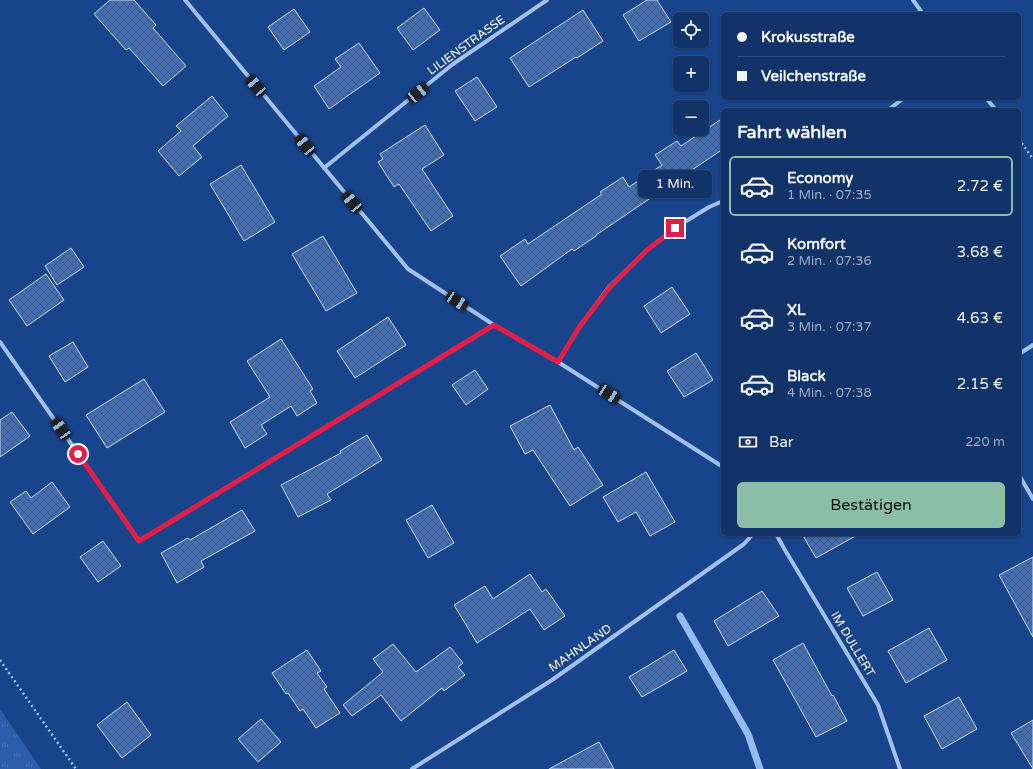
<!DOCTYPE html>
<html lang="de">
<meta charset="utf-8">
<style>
:root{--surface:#123369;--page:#1b3b6f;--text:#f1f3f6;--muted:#9caac0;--line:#314e7d;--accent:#8abfa5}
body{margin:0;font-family:"Varela Round",sans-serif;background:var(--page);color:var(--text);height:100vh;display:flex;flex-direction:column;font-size:15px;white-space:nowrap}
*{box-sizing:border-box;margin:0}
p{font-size:13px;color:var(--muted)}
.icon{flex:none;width:22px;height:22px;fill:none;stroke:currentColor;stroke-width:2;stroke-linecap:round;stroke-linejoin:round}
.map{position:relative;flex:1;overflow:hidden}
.details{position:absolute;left:721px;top:108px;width:300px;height:428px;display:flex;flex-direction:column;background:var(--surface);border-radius:6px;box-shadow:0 1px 3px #0004,0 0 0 1px var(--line)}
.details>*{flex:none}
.guide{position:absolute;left:721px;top:12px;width:300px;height:88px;border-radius:6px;box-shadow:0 1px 3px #0004,0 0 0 1px var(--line);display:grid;align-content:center;height:88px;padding:0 16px;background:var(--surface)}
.tools{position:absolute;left:673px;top:12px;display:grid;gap:8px}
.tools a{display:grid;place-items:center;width:36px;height:36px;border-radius:6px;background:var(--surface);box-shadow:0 1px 3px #0004,0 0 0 1px var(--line);font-size:20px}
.end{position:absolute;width:18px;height:18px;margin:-9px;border:5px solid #e11d48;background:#fff;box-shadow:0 0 0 2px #fff}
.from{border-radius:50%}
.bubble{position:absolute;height:28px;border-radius:6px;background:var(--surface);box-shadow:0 1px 3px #0004,0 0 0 1px var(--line);font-size:13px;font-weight:600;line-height:28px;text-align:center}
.car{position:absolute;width:12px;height:24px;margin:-12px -6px;border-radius:5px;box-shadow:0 0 3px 1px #0007;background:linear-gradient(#222 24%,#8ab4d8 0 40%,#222 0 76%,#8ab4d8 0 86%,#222 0)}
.guide b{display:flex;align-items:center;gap:14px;height:38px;font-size:15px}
.guide b+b{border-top:1px solid var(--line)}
.guide i{width:10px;height:10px;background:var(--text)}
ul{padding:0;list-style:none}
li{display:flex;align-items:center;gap:12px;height:60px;margin:0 8px 6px;padding:0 8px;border:2px solid transparent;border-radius:6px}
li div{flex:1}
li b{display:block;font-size:15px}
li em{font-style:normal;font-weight:600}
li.selected{border-color:var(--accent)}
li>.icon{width:36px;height:36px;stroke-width:1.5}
h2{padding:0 16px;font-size:18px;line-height:48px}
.pay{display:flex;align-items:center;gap:10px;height:44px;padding:0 16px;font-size:15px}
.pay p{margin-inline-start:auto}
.action{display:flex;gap:8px;margin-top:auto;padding:8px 16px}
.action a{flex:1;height:46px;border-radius:6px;background:var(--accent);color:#111;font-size:16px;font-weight:600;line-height:46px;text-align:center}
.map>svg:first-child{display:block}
.grass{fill:url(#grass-tufts)}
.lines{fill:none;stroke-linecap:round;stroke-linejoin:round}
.stream{stroke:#96bbf1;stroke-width:7}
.building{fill:url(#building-cross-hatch);stroke:#c9ddfa}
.path{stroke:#a3c1ee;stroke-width:2.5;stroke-dasharray:2 3;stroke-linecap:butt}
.street{stroke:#a3c1ee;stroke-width:4}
.route{stroke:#e11d48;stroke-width:5}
.labels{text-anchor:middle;stroke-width:3;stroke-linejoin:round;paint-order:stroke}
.street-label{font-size:12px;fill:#fff;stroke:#18448c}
</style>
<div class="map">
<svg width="1033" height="769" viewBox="0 0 1033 769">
<defs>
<pattern id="grass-tufts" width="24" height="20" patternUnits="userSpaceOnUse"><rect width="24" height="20" fill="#2b5daa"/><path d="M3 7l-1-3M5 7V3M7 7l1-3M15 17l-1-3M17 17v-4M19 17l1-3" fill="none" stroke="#4b75b7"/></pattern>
<pattern id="building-cross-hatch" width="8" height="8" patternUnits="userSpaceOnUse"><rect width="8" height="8" fill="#416eb4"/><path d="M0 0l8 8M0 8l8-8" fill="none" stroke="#485a76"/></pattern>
</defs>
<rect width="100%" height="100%" fill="#18448c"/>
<!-- grass -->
<polygon class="grass" points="0,709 41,769 0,769"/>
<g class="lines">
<!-- stream -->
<polyline class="stream" points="680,616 748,734 760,769"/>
</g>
<!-- building -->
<g class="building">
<polygon points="110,0 134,0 156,25 153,28 186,66 163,86 129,48 126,50 94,14"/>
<polygon points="647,0 657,0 671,22 639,41 623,15"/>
<polygon points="424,8 440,30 413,50 397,28"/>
<polygon points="294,9 310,32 284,50 268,27"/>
<polygon points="583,10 603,41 577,58 576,57 529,87 510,58"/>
<polygon points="359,43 380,73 329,109 314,86 341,67 335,59"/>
<polygon points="477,77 497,107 475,121 455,91"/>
<polygon points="212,96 228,116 193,146 202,157 179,176 158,151 181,131 176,126"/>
<polygon points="723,118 723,149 596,235 596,236 574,251 572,249 521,286 500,256 525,239 528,244 602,194 600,192 623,177 629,187 662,165 655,155 677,141 681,146"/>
<polygon points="425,125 444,155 422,169 453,216 431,231 399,184 394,187 378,162 383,159 380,154"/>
<polygon points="241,165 275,222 244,241 210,184"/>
<polygon points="323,236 357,293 326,311 292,254"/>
<polygon points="71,248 84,267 57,285 45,266"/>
<polygon points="46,274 64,300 27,326 9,300"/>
<polygon points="672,287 690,314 661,333 644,306"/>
<polygon points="388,317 406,345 355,378 337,351"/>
<polygon points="281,339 313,389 310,391 317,403 297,416 291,406 261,425 267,434 245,448 230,422 270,397 247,361"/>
<polygon points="73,342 88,367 65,382 49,356"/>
<polygon points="696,353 713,380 684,397 667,371"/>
<polygon points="475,370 488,389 466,405 452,385"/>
<polygon points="144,379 165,412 107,448 86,415"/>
<polygon points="550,405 574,450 578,447 603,485 570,506 533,450 525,454 510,426"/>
<polygon points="12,412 30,436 0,457 0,420"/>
<polygon points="367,435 382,460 327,494 331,500 298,517 281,485 341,453 340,451"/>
<polygon points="646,472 675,522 650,536 636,512 618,522 603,497"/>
<polygon points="52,482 70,507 33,534 10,502 26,491 31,498"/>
<polygon points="432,505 454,543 428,558 406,520"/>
<polygon points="242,510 255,531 201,561 204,567 177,583 161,553 188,538 190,540"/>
<polygon points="802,534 859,534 816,558"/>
<polygon points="103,541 121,566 98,582 80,557"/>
<polygon points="1033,557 1033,637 999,575"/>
<polygon points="877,572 893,600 863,616 847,588"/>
<polygon points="530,574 542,592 546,589 565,616 544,630 530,609 477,643 454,605 485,586 493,599"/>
<polygon points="762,591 779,616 728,646 714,621"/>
<polygon points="929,628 947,660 906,683 888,651"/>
<polygon points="803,643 832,696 833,695 847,721 816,737 773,660"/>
<polygon points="393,644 416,672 450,647 463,663 458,667 465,675 444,691 442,688 401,721 381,695 352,716 343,705 383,672 373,659"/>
<polygon points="307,650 321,671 317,673 327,687 324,689 340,713 316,728 303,709 300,711 288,693 286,694 272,673"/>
<polygon points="674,650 687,671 642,697 629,677"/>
<polygon points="959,697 977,729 942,749 924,716"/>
<polygon points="127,702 151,735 122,758 97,725"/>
<polygon points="261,719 281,742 258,762 238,739"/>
<polygon points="1033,720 1033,769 1011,733"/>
<polygon points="599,742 614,769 549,769"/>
</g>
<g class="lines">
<!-- path -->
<g class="path">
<polyline points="1019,139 1033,159"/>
<polyline points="0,660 76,769"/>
</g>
<!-- street -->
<g class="street">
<polyline points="185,0 408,269 494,325 558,362 723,467"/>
<polyline points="913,0 923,14"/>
<polyline points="986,98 996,110"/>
<polyline points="888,110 904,98"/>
<polyline points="324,168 453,64 547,0"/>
<polyline points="0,342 139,541 494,325"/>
<polyline points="1019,354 1033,345"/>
<polyline points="558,362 580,326 609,287 646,251 675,228 709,207 723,201"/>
<polyline points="1019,475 1033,499"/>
<polyline points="776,534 785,550 878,705 900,769"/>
<polyline points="412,769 552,680 744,544 753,534"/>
</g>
</g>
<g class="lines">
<!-- route -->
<polyline class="route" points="78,454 139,541 494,325 558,362 580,326 610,287 646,251 675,228"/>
</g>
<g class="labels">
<!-- street labels -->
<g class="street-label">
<text transform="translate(466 45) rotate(-36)" y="4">LILIENSTRASSE</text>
<text transform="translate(853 644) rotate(59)" y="4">IM DULLERT</text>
<text transform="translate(580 648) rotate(-35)" y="4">MAHNLAND</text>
</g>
</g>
</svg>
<div class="tools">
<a><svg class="icon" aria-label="locate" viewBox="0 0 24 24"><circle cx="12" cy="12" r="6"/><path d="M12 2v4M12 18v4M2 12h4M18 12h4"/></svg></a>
<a>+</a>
<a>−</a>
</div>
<i class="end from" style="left:78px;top:454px"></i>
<i class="end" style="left:675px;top:228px"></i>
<div class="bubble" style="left:638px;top:170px;width:74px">1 Min.</div>
<i class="car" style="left:256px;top:86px;rotate:320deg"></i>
<i class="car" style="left:418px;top:93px;rotate:51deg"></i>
<i class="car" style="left:305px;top:145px;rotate:321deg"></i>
<i class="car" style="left:352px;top:202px;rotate:321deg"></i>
<i class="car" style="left:457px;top:301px;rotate:123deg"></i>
<i class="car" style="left:609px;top:394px;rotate:123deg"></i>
<i class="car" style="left:61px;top:429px;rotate:325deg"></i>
<div class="guide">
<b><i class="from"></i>Krokusstraße</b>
<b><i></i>Veilchenstraße</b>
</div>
<section class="details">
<h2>Fahrt wählen</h2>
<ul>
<li class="selected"><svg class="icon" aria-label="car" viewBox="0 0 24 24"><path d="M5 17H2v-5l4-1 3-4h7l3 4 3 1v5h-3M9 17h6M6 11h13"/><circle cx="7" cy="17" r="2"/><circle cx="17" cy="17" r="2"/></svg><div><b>Economy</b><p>1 Min. · 07:35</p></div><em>2.72 €</em></li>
<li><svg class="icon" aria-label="car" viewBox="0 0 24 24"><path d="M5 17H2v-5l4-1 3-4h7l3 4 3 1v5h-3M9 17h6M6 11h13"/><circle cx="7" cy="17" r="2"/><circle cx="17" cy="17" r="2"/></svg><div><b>Komfort</b><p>2 Min. · 07:36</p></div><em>3.68 €</em></li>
<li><svg class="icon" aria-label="car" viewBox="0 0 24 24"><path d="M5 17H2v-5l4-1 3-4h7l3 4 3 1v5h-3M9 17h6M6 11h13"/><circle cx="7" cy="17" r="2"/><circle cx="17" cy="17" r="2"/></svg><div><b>XL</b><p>3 Min. · 07:37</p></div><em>4.63 €</em></li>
<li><svg class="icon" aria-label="car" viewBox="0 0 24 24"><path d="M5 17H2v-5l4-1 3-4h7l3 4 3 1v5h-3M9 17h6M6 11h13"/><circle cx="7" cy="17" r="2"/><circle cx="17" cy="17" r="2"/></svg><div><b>Black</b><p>4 Min. · 07:38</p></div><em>2.15 €</em></li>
</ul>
<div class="pay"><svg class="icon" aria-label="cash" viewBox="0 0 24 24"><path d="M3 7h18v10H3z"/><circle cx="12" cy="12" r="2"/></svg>Bar<p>220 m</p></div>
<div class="action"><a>Bestätigen</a></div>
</section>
</div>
